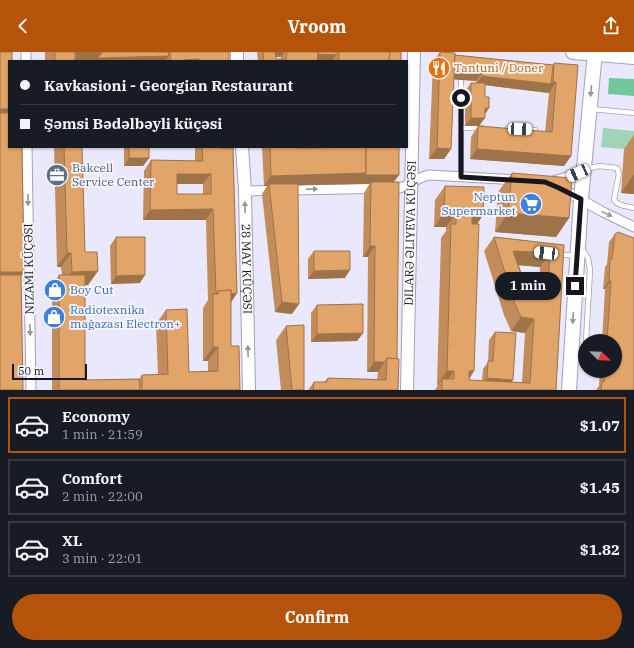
<!DOCTYPE html>
<meta charset="utf-8">
<style>
:root{--surface:#171b24;--page:#20242c;--text:#f1f3f6;--muted:#9ea1a6;--line:#363941;--accent:#b45309}
body{margin:0;font-family:"IBM Plex Serif",serif;background:var(--page);color:var(--text);height:100vh;display:flex;flex-direction:column;font-size:15px;white-space:nowrap}
*{box-sizing:border-box;margin:0}
p{font-size:13px;color:var(--muted)}
.icon{flex:none;width:22px;height:22px;fill:none;stroke:currentColor;stroke-width:2;stroke-linecap:round;stroke-linejoin:round}
.map{position:relative;height:338px;overflow:hidden}
.details{display:flex;flex-direction:column;background:var(--surface);flex:1}
.details>*{flex:none}
.guide{position:absolute;left:8px;top:8px;width:400px;height:88px;border-radius:0px;box-shadow:0 1px 3px #0004;display:grid;align-content:center;height:88px;padding:0 12px;background:var(--surface)}
.needle{width:26px;rotate:113deg}
.tools{position:absolute;left:578px;top:282px;display:grid;gap:8px}
.tools a{display:grid;place-items:center;width:44px;height:44px;border-radius:50%;background:var(--surface);box-shadow:0 1px 3px #0004;font-size:20px}
.scale{position:absolute;left:12px;bottom:10px;width:75px;box-sizing:border-box;padding-left:4px;border:2px solid #161520;border-top:0;font-size:11px;line-height:14px;white-space:nowrap;color:#161520;-webkit-text-stroke:3px #f7f7fe;paint-order:stroke}
.end{position:absolute;width:18px;height:18px;margin:-9px;border:5px solid #161520;background:#fff;box-shadow:0 0 0 2px #fff}
.from{border-radius:50%}
.bubble{position:absolute;height:28px;border-radius:14px;background:var(--surface);box-shadow:0 1px 3px #0004;font-size:13px;font-weight:700;line-height:28px;text-align:center}
.car{position:absolute;width:12px;height:24px;margin:-12px -6px;border-radius:5px;box-shadow:0 0 3px 1px #0007;background:linear-gradient(#fff 24%,#345 0 40%,#fff 0 76%,#345 0 86%,#fff 0)}
.guide b{display:flex;align-items:center;gap:14px;height:38px;font-size:15px}
.guide b+b{border-top:1px solid var(--line)}
.guide i{width:10px;height:10px;background:var(--text)}
ul{padding:7px 0 0;list-style:none}
li{display:flex;align-items:center;gap:12px;height:56px;margin:0 8px 6px;padding:0 4px;border:2px solid var(--line);border-radius:0px}
li div{flex:1}
li b{display:block;font-size:15px}
li em{font-style:normal;font-weight:700}
li.selected{border-color:var(--accent)}
li>.icon{width:36px;height:36px;stroke-width:1.5}
.action{display:flex;gap:8px;margin-top:auto;padding:8px 12px}
.action a{flex:1;height:46px;border-radius:24px;background:var(--accent);color:#fff;font-size:16px;font-weight:700;line-height:46px;text-align:center}
header{display:flex;justify-content:space-between;align-items:center;height:52px;padding:0 12px;background:var(--accent);color:#fff;font-size:18px;font-weight:700}
.map>svg:first-child{display:block}
.green{fill:#a2d3b9}
.forest{fill:#71c89d}
.lines{fill:none;stroke-linecap:round;stroke-linejoin:round}
.service-casing{stroke:#a39fbe;stroke-width:6}
.minor-casing{stroke:#a39fbe;stroke-width:11}
.secondary-casing{stroke:#a39fbe;stroke-width:14}
.primary-casing{stroke:#a39fbe;stroke-width:16}
.service{stroke:#fff;stroke-width:4.5}
.minor{stroke:#fff;stroke-width:9}
.secondary{stroke:#fff;stroke-width:12}
.primary{stroke:#fff;stroke-width:14}
.wall{fill:#c28d5a;fill-rule:evenodd}
.shaded-wall{fill:#9e734a}
.building{fill:#e1a469;stroke:#9e734a;fill-rule:evenodd}
.oneway{fill:#96969b}
.route{stroke:#161520;stroke-width:5}
.labels{text-anchor:middle;stroke-width:3.5;stroke-linejoin:round;paint-order:stroke}
.food-label{font-size:12px;fill:#c56008;stroke:#f7f7fe;text-anchor:start}
.service-label{font-size:12px;fill:#4e5e75;stroke:#f7f7fe;text-anchor:start}
.shop-label{font-size:12px;fill:#366cbe;stroke:#f7f7fe;text-anchor:start}
.street-label{font-size:12px;fill:#161520;stroke:#f7f7fe}
</style>
<header><svg class="icon" aria-label="back" viewBox="0 0 24 24"><path d="M15 5l-7 7 7 7"/></svg>Vroom<svg class="icon" aria-label="share" viewBox="0 0 24 24"><path d="M12 15V3M7 8l5-5 5 5M5 13v7h14v-7"/></svg></header>
<div class="map">
<svg width="634" height="338" viewBox="0 0 634 338">
<rect width="100%" height="100%" fill="#eae8fc"/>
<!-- green -->
<polygon class="green" points="603,76 634,79 634,98 601,95"/>
<!-- forest -->
<polygon class="forest" points="609,26 634,27 634,44 608,42"/>
<g class="lines">
<!-- service casing -->
<g class="service-casing">
<g id="service">
<polyline points="592,57 634,61"/>
<polyline points="461,76 482,76"/>
<polyline points="507,77 535,78"/>
<path d="M 586,117 L 599,114 L 617,116 L 619,122 L 614,147 C 616,154 627,154 634,156"/>
<polyline points="461,125 461,30"/>
<polyline points="582,197 588,206 590,218 586,289"/>
<polyline points="559,202 576,204"/>
</g>
</g>
<!-- minor casing -->
<g class="minor-casing">
<g id="minor">
<polyline points="26,0 26,9"/>
<polyline points="27,95 31,338"/>
<polyline points="553,129 567,125 584,118"/>
<polyline points="561,136 601,159 634,175"/>
<path d="M 245,139 L 399,136 C 410,134 417,125 429,123 L 519,128"/>
</g>
</g>
<!-- secondary casing -->
<g class="secondary-casing">
<g id="secondary">
<polyline points="237,0 237,9"/>
<path id="s1" d="M 242,95 L 245,139 L 249,338"/>
<path id="s2" d="M 407,338 L 414,0"/>
</g>
</g>
<!-- primary casing -->
<g class="primary-casing">
<g id="primary">
<polyline points="573,0 634,5"/>
<polyline points="569,338 581,147 595,0"/>
</g>
</g>
<!-- service -->
<use href="#service" class="service"/>
<!-- minor -->
<use href="#minor" class="minor"/>
<!-- secondary -->
<use href="#secondary" class="secondary"/>
<!-- primary -->
<use href="#primary" class="primary"/>
</g>
<!-- wall -->
<g class="wall">
<rect x="45" y="0" width="184" height="9"/>
<path d="M 257,0 L 401,0 L 401,9 L 331,9 L 317,8 L 317,9 L 258,9 ZM 276,5 L 281,5 L 281,7 L 276,7 Z"/>
<polygon points="440,0 455,3 553,13 554,11 571,104 564,114 470,107 471,85 478,74 545,80 549,41 485,33 485,62 479,74 465,74 465,39 471,31 476,31 476,29 454,27 451,97 444,107 429,107 433,10"/>
<polygon points="634,83 634,142 621,141 624,97"/>
<path d="M 54,95 L 82,95 L 85,200 L 98,219 L 88,233 L 85,233 L 85,328 L 139,327 L 142,323 L 158,323 L 156,272 L 166,258 L 189,320 L 208,319 L 208,309 L 203,309 L 203,256 L 208,248 L 206,168 L 143,168 L 144,119 L 151,108 L 195,109 L 195,95 L 221,95 L 237,241 L 231,250 L 231,294 L 240,338 L 52,338 L 52,234 L 59,223 L 62,223 L 61,215 L 57,215 ZM 177,132 L 203,132 L 203,142 L 177,142 Z"/>
<polygon points="124,95 149,95 149,106 143,114 124,114"/>
<polygon points="262,95 298,95 298,96 399,123 393,130 398,338 308,338 314,330 324,330 328,326 377,327 378,320 367,320 368,205 363,205 364,141 370,131 298,133 292,262 275,260 262,142 267,134 264,134"/>
<polygon points="512,121 569,166 556,185 495,180 498,140"/>
<path d="M 445,134 L 477,172 L 474,319 L 469,327 L 469,328 L 482,329 L 483,317 L 488,310 L 489,288 L 495,280 L 512,330 L 522,330 L 525,281 L 511,279 L 504,263 L 484,199 L 494,185 L 564,193 L 556,338 L 435,338 L 438,333 L 437,333 L 441,186 L 446,179 L 446,175 L 434,175 L 435,148 ZM 519,213 L 540,215 L 539,237 L 526,236 Z"/>
<polygon points="615,182 634,338 596,338 599,334 600,319 615,319 615,289 602,289 605,237 603,237 605,215 607,212 609,190"/>
<polygon points="116,185 140,231 111,232 110,194"/>
<polygon points="314,199 345,226 308,227 308,207"/>
<polygon points="317,253 363,281 357,289 311,290 311,261"/>
<polygon points="286,274 304,338 281,338 276,288"/>
</g>
<!-- shaded-wall -->
<g class="shaded-wall">
<polygon points="74,0 102,0 169,4 165,9 68,9"/>
<polygon points="273,0 285,0 281,5 270,5"/>
<polygon points="316,2 336,3 332,9 312,8"/>
<polygon points="199,7 198,9 183,9 184,8"/>
<polygon points="452,19 482,21 476,29 447,27"/>
<polygon points="482,24 551,32 553,30 556,30 549,41 476,32"/>
<polygon points="485,56 489,56 484,64"/>
<polygon points="0,57 9,57 9,62 0,67"/>
<polygon points="471,66 485,66 479,74 465,74"/>
<polygon points="437,96 451,97 444,107 429,107"/>
<polygon points="477,97 571,104 564,114 470,107"/>
<polygon points="129,106 149,106 143,114 124,114"/>
<polygon points="366,121 359,132 269,134 269,132 267,134 264,134 271,124"/>
<polygon points="177,122 211,122 203,132 170,132"/>
<polygon points="634,122 634,142 621,141"/>
<polygon points="365,123 399,123 393,131 359,132"/>
<polygon points="213,157 206,168 143,168 150,158"/>
<polygon points="444,161 456,162 446,175 434,175"/>
<polygon points="508,161 569,166 556,185 495,180"/>
<polygon points="472,162 483,163 474,177 462,176"/>
<polygon points="370,194 375,194 368,205 363,205"/>
<polygon points="513,199 550,201 540,215 504,212"/>
<polygon points="67,201 71,201 61,215 57,215"/>
<polygon points="350,218 345,226 308,227 314,219"/>
<polygon points="98,219 88,233 62,234 72,220"/>
<polygon points="0,220 24,220 14,234 0,234"/>
<polygon points="145,223 140,231 111,232 116,224"/>
<polygon points="609,229 611,229 605,237 603,237"/>
<polygon points="237,241 230,252 218,242"/>
<polygon points="282,250 299,252 292,262 275,260"/>
<polygon points="521,265 534,267 525,281 511,279"/>
<polygon points="363,281 357,289 311,290 317,282"/>
<polygon points="213,295 218,295 208,309 203,309"/>
<polygon points="374,310 385,310 378,320 367,320"/>
<polygon points="447,319 454,319 444,333 442,327 438,333 437,333"/>
<polygon points="469,319 474,319 465,333"/>
<polygon points="487,326 513,328 508,336 482,335"/>
</g>
<!-- building -->
<g class="building">
<polygon points="0,0 12,0 12,9 9,9 9,57 0,57"/>
<rect x="55" y="0" width="20" height="9"/>
<polygon points="102,0 168,0 169,4 98,6"/>
<polygon points="170,0 229,0 229,9 199,9 199,7 184,8 185,9 171,9"/>
<polygon points="263,0 275,0 276,7 283,7 283,9 264,9"/>
<polygon points="287,0 318,0 317,9 286,9"/>
<polygon points="318,0 336,0 336,3 318,2"/>
<polygon points="339,0 390,0 389,9 339,9"/>
<polygon points="390,0 401,0 401,9 389,9"/>
<polygon points="440,0 455,1 451,97 437,96"/>
<polygon points="455,3 553,13 551,32 482,24 482,21 454,19"/>
<polygon points="554,11 578,13 571,104 477,97 478,74 552,80 556,30 553,30"/>
<polygon points="471,31 485,31 485,45 489,45 489,56 485,56 485,66 471,66"/>
<polygon points="0,61 9,61 9,95 22,95 24,220 0,220"/>
<polygon points="64,95 82,95 85,200 97,200 98,219 72,220 71,201 67,201"/>
<rect x="129" y="95" width="20" height="11"/>
<path d="M 202,95 L 221,95 L 221,96 L 233,96 L 237,241 L 231,242 L 231,238 L 218,239 L 216,242 L 213,157 L 150,158 L 151,108 L 203,109 ZM 177,122 L 211,122 L 211,142 L 177,142 Z"/>
<polygon points="270,95 298,95 298,96 366,95 366,121 271,124"/>
<polygon points="366,95 399,95 399,123 365,123 366,121"/>
<polygon points="512,121 572,126 569,166 508,161"/>
<polygon points="371,130 399,130 397,307 387,306 385,310 374,310 375,194 370,194"/>
<polygon points="269,132 298,132 299,252 282,250"/>
<path d="M 445,134 L 484,135 L 483,163 L 472,162 L 472,172 L 479,172 L 474,319 L 469,319 L 469,328 L 530,331 L 534,267 L 521,265 L 514,250 L 494,185 L 564,193 L 556,338 L 442,338 L 442,327 L 454,327 L 454,319 L 447,319 L 451,172 L 456,172 L 456,162 L 444,161 ZM 513,199 L 550,201 L 548,237 L 526,236 Z"/>
<polygon points="618,180 634,186 634,338 601,338 602,330 604,330 605,319 615,319 615,289 607,289 611,229 609,229 610,207 612,207 615,182"/>
<polygon points="116,185 145,185 145,223 116,224"/>
<polygon points="314,199 350,199 350,218 314,219"/>
<polygon points="0,223 21,223 23,338 0,338"/>
<polygon points="59,223 85,223 85,328 139,327 140,338 59,338"/>
<polygon points="231,238 231,294 239,294 240,338 142,338 142,323 168,322 166,258 187,257 189,320 218,319 218,295 213,295 213,242 218,242 218,239"/>
<polygon points="363,252 363,281 317,282 317,253"/>
<polygon points="304,273 304,338 292,338 286,274"/>
<polygon points="495,280 516,281 513,328 487,326 488,309 493,309"/>
<polygon points="387,306 399,307 398,338 313,338 314,330 327,330 328,326 386,328"/>
</g>
<!-- one-way arrows -->
<defs><path id="oneway-solid" d="M-6-.8H1V-3.2L6.5 0L1 3.2V.8H-6Z"/></defs>
<g class="oneway">
<use href="#oneway-solid" transform="translate(591 39) rotate(95)"/>
<use href="#oneway-solid" transform="translate(312 137) rotate(-1)"/>
<use href="#oneway-solid" transform="translate(28 148) rotate(89)"/>
<use href="#oneway-solid" transform="translate(245 155) rotate(-91)"/>
<use href="#oneway-solid" transform="translate(607 162) rotate(26)"/>
<use href="#oneway-solid" transform="translate(573 266) rotate(94)"/>
<use href="#oneway-solid" transform="translate(30 278) rotate(89)"/>
<use href="#oneway-solid" transform="translate(248 299) rotate(-91)"/>
</g>
<g class="lines">
<!-- route -->
<polyline class="route" points="461,46 461,125 545,130 559,136 581,147 575,234"/>
</g>
<!-- icons -->
<defs>
<g id="restaurant-disc" transform="scale(1.15)"><circle r="9.5" fill="#e8710a" stroke="#f7f7fe"/><path d="M-5-6h1v4h1v-4h1v4h1v-4h1v5L-1.5 .5V6h-2V.5L-5-1ZM5-6V6H3V1.5H1.5Q1.5-4 5-6Z" fill="#fff"/></g>
<g id="office-disc" transform="scale(1.15)"><circle r="9.5" fill="#5c6f8a" stroke="#f7f7fe"/><path d="M-6-3h4V-5.5h4V-3h4V5H-6ZM-1-4.5V-3h2v-1.5ZM-6 0V1H6V0Z" fill="#fff"/></g>
<g id="supermarket-disc" transform="scale(1.15)"><circle r="9.5" fill="#3f7fe0" stroke="#f7f7fe"/><path d="M-6-5.5h2.5l.6 2H6L4.5 2H-2.5L-4.4-4H-6ZM-1.5 3.2a1.3 1.3 0 1 0 .1 0ZM3 3.2a1.3 1.3 0 1 0 .1 0Z" fill="#fff"/></g>
<g id="shop-disc" transform="scale(1.15)"><circle r="9.5" fill="#3f7fe0" stroke="#f7f7fe"/><path d="M-5-2.5h2.3a2.7 3.5 0 0 1 5.4 0H5L5.5 6h-11ZM-1.5-2.5h3a1.5 2.3 0 0 0-3 0Z" fill="#fff"/></g>
</defs>
<g fill-rule="evenodd">
<use href="#restaurant-disc" x="439" y="16"/>
<use href="#office-disc" x="57" y="123"/>
<use href="#supermarket-disc" x="531" y="152"/>
<use href="#shop-disc" x="55" y="238"/>
<use href="#shop-disc" x="54" y="265"/>
</g>
<g class="labels">
<!-- food labels -->
<g class="food-label">
<text x="454" y="20">Tantuni / Doner</text>
</g>
<!-- service labels -->
<g class="service-label">
<text x="72" y="120">Bakcell<tspan x="72" dy="14">Service Center</tspan></text>
</g>
<!-- shop labels -->
<g class="shop-label">
<text x="516" y="149" text-anchor="end">Neptun<tspan x="516" dy="14">Supermarket</tspan></text>
<text x="70" y="242">Boy Cut</text>
<text x="70" y="262">Radiotexnika<tspan x="70" dy="14">mağazası Electron+</tspan></text>
</g>
<!-- street labels -->
<g class="street-label">
<text dy="4" stroke="none"><textPath href="#s2" startOffset="157">DILARƏ ƏLIYEVA KÜÇƏSI</textPath></text>
<text dy="4" stroke="none"><textPath href="#s1" startOffset="122">28 MAY KÜÇƏSI</textPath></text>
<text transform="translate(29 217) rotate(-91)" y="4">NIZAMI KÜÇƏSI</text>
</g>
</g>
</svg>
<div class="tools">
<a><svg class="needle" viewBox="-14 -14 28 28"><path d="M0-13l5 13h-10z" fill="#e53935"/><path d="M0 13l5-13h-10z" fill="#9ea1a6"/></svg></a>
</div>
<div class="scale">50 m</div>
<i class="end from" style="left:461px;top:46px"></i>
<i class="end" style="left:575px;top:234px"></i>
<div class="bubble" style="left:495px;top:220px;width:66px">1 min</div>
<i class="car" style="left:520px;top:77px;rotate:92deg"></i>
<i class="car" style="left:578px;top:121px;rotate:246deg"></i>
<i class="car" style="left:546px;top:201px;rotate:276deg"></i>
<div class="guide">
<b><i class="from"></i>Kavkasioni - Georgian Restaurant</b>
<b><i></i>Şəmsi Bədəlbəyli küçəsi</b>
</div>
</div>
<section class="details">
<ul>
<li class="selected"><svg class="icon" aria-label="car" viewBox="0 0 24 24"><path d="M5 17H2v-5l4-1 3-4h7l3 4 3 1v5h-3M9 17h6M6 11h13"/><circle cx="7" cy="17" r="2"/><circle cx="17" cy="17" r="2"/></svg><div><b>Economy</b><p>1 min · 21:59</p></div><em>$1.07</em></li>
<li><svg class="icon" aria-label="car" viewBox="0 0 24 24"><path d="M5 17H2v-5l4-1 3-4h7l3 4 3 1v5h-3M9 17h6M6 11h13"/><circle cx="7" cy="17" r="2"/><circle cx="17" cy="17" r="2"/></svg><div><b>Comfort</b><p>2 min · 22:00</p></div><em>$1.45</em></li>
<li><svg class="icon" aria-label="car" viewBox="0 0 24 24"><path d="M5 17H2v-5l4-1 3-4h7l3 4 3 1v5h-3M9 17h6M6 11h13"/><circle cx="7" cy="17" r="2"/><circle cx="17" cy="17" r="2"/></svg><div><b>XL</b><p>3 min · 22:01</p></div><em>$1.82</em></li>
</ul>
<div class="action"><a>Confirm</a></div>
</section>
